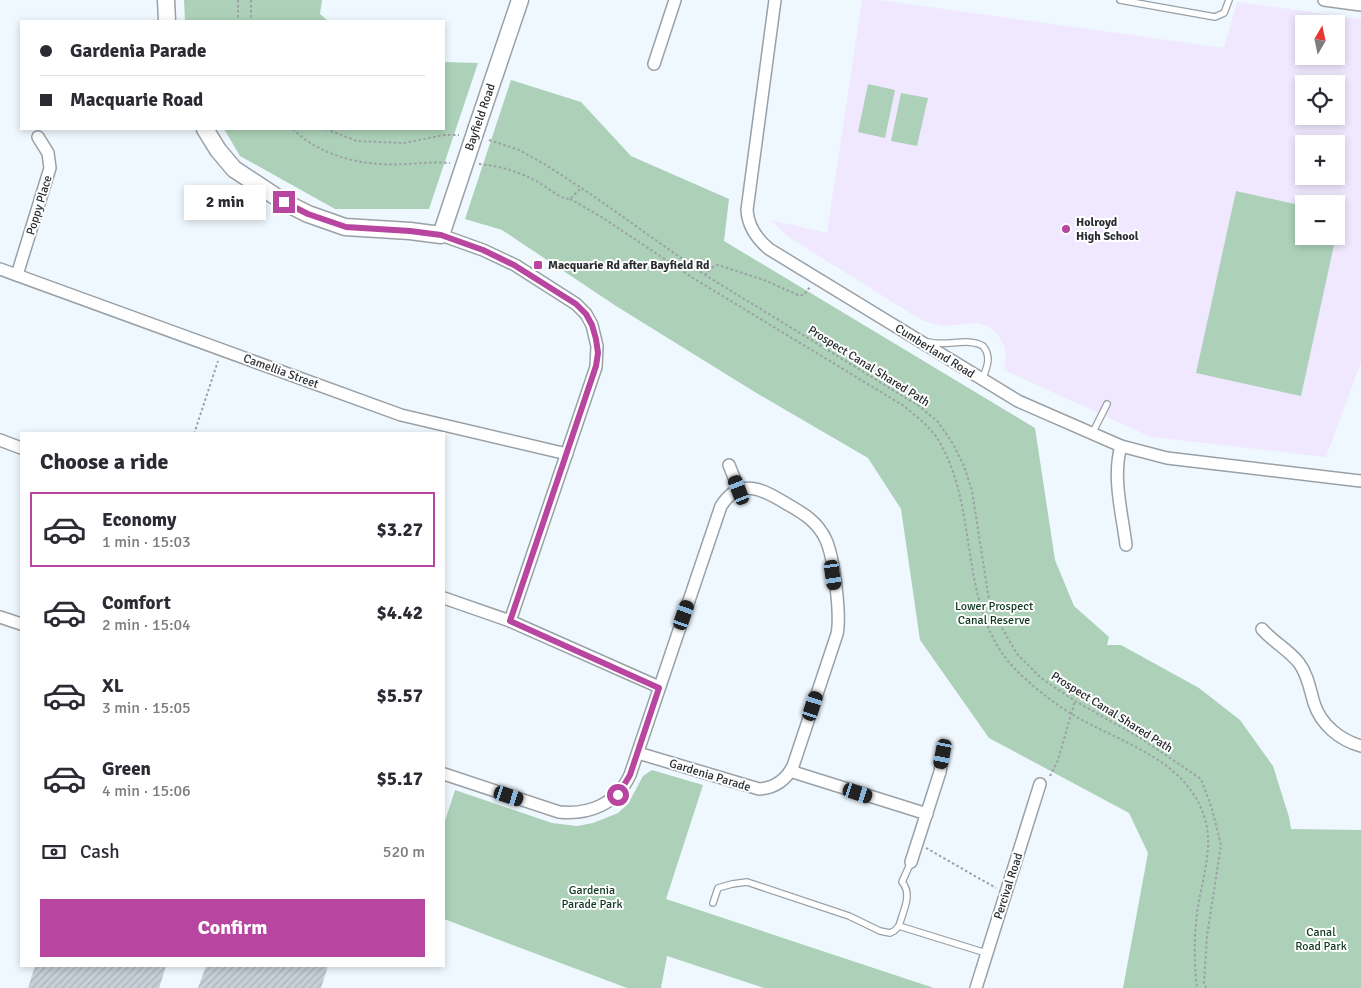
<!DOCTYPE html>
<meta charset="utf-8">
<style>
:root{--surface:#fff;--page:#f7f7f7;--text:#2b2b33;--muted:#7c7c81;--line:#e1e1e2;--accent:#b8459f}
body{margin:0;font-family:Signika,sans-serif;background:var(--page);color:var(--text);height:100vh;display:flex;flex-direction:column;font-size:19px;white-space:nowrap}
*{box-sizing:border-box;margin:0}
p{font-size:16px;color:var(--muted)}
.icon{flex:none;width:28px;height:28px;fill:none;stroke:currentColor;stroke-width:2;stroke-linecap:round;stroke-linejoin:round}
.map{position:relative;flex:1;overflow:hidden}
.sheet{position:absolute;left:20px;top:432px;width:425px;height:535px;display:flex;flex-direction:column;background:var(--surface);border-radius:0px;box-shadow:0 2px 8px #0003}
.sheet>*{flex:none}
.top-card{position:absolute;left:20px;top:20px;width:425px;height:110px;border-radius:0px;box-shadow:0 2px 8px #0003;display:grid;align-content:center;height:110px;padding:0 20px;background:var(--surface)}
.needle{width:32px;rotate:9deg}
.fabs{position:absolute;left:1295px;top:15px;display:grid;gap:10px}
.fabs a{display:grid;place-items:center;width:50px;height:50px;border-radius:0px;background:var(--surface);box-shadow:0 2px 8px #0003;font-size:25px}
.end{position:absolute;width:22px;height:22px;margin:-11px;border:6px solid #b8459f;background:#fff;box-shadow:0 0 0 2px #fff}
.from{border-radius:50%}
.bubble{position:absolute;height:35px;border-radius:0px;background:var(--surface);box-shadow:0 2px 8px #0003;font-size:16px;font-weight:700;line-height:35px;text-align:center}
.car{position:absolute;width:15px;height:30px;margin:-15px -8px;border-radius:6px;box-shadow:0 0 4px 1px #0007;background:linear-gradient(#222 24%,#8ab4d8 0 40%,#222 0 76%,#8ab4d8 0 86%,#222 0)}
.top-card b{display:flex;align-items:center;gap:18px;height:48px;font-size:19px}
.top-card b+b{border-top:1px solid var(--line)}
.top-card i{width:12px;height:12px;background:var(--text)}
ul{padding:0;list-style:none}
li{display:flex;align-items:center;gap:15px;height:75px;margin:0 10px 8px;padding:0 10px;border:2px solid transparent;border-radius:0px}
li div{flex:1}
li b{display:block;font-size:19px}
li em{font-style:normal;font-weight:700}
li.current{border-color:var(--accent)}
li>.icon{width:45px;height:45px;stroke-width:1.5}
h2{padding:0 20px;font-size:22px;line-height:60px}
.pay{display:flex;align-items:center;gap:12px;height:55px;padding:0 20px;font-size:19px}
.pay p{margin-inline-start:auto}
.action{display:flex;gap:10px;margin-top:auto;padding:10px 20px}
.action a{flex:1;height:58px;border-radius:0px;background:var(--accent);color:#fff;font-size:20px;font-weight:700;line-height:58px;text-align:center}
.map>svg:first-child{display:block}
.education{fill:#f0e8fe;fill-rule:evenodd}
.park{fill:#acd1b8}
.building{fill:url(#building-hatch)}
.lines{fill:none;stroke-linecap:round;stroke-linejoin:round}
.lane-casing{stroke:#99a1a7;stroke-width:8}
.street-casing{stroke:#99a1a7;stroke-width:14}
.secondary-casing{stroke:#99a1a7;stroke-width:19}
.path{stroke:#9ba1a6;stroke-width:2;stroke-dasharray:2.5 2.5;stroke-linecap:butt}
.lane{stroke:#fff;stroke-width:5.5}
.street{stroke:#fff;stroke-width:11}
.secondary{stroke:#fff;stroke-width:16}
.secondary-bridge-casing{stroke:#99a1a7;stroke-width:19;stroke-linecap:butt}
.secondary-bridge{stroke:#fff;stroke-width:16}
.route{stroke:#b8459f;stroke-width:6}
.poi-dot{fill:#b8459f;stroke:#fff;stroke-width:2}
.labels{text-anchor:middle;stroke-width:4;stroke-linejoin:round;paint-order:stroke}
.street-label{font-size:12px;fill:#2a2d30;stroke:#fff}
.poi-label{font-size:12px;font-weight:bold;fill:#2a2d30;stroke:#fff;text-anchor:start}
.park-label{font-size:12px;fill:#0e3721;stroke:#fff}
</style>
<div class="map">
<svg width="1361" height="988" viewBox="0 0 1361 988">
<defs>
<pattern id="building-hatch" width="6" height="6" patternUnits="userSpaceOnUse" patternTransform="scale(1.25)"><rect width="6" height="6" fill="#c7d0d6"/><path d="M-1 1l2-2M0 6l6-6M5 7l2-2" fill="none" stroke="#abb3b8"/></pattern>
</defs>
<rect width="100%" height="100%" fill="#eff8ff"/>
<!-- education -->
<path class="education" d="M 862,0 L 879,0 L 1224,48 L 1237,2 L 1361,19 L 1361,362 L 1326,457 L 1151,437 L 1004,370 L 1006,355 L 1004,345 L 998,335 L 989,327 L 977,323 L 942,326 L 923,321 L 787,236 L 771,220 L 827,233 ZM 1304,24 L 1336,24 L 1336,56 L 1304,56 ZM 1304,84 L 1336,84 L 1336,116 L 1304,116 ZM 1304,144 L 1336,144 L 1336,176 L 1304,176 ZM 1304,204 L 1336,204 L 1336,236 L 1304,236 Z"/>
<!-- park -->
<g class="park">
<polygon points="184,0 322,0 320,14 328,21 185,21"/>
<polygon points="444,62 478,63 429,209 335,209 240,156 224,129 444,129"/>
<polygon points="511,80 581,102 631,156 729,199 724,241 1035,428 1055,560 1074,606 1109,637 1107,645 1121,645 1199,688 1240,720 1273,766 1289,817 1291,829 1361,830 1361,988 1123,988 1148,853 1129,813 989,738 920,640 901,509 868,458 758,394 616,306 502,230 465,219"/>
<polygon points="868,84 895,90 885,138 858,132"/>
<polygon points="901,93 928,98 917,146 891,141"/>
<polygon points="1236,191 1304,206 1304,236 1336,236 1301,396 1196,373"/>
<polygon points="652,770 703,785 666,899 934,988 764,988 667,956 661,988 627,988 444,919 444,824 455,790 552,823 577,826 593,823 618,813 628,804 643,776"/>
</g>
<!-- building -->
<g class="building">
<polygon points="35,966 166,966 159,988 28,988"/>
<polygon points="206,966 328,966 321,988 198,988"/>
</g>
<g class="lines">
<!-- lane casing -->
<g class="lane-casing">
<g id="lane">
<polyline points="1120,0 1215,17 1224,13 1229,0"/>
<path d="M 929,342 C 946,347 968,337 983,346 C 992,357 987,367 982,380"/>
<polyline points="1092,434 1107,404"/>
<path d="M 911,862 L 902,882 C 913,894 903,911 899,926 L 986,953"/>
<polyline points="713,903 718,888 732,884 747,882 849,916 880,931 890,933 894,931 899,926"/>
</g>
</g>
<!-- street casing -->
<g class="street-casing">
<g id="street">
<path d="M 775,0 L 747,210 C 748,226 757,239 769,249 L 1018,401 L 1121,446 L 1167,458 L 1361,481"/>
<polyline points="1324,0 1361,5"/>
<polyline points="654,64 675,0"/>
<polyline points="441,235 483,250 515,265 576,304 586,314 592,325 597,346 596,367 510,621"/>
<polyline points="0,269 401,415 567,454"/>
<polyline points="17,275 50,168 48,153 38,137"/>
<polyline points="0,440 21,448"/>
<path d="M 1121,446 C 1112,477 1122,513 1126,545"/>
<polyline points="729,465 739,490"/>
<polyline points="444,598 510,621 659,687"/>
<polyline points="0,617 21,624"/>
<path d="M 1262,629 C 1273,642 1289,650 1299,663 C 1308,675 1310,690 1314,703 C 1321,725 1340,740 1361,746"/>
<polyline points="790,771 927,814"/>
<path d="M 444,774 L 559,812 C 589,815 617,804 630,775 L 721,506 C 740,476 764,490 787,504 C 803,513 818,522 826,540 C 834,558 841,615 837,634 L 793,766 C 786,780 774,788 759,789 L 638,753"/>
<polyline points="911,862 940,772 943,754"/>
<polyline points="976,988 1040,784"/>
</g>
</g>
<!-- secondary casing -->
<g class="secondary-casing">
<g id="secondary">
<polyline points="166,0 167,21"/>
<polyline points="477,127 520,0"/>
<polyline points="205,129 218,150 234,169 284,202 308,214 345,227 410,231 441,235 471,145"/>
</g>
</g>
<!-- path -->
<g class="path">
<polyline points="238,0 238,21"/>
<polyline points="251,0 251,21"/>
<path d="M 293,129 C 314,151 351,163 381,164 C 403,166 426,161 450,163"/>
<polyline points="326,129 357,141 404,143 444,135 459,135"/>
<polyline points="489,140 519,150 546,165 592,195 705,275 919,406 938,422 953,444 964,466 972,491 989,600 1002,628 1017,654 1041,678 1075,701 1142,739 1201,779 1212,809 1221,845 1207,936 1204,983 1206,988"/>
<path d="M 479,164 C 499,166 518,171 536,181 C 547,186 557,198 570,199 L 581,188"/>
<path d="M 570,199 L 600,216 L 693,278 L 904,406 C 915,416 929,425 937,438 C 978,503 959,589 1002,653 C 1015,673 1049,700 1070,713 C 1119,743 1187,758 1205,819 C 1214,849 1201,883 1197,913 C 1194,939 1194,961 1197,988"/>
<polyline points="705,275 714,266 718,265 764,280 798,295 804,295 810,287"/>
<polyline points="194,434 218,361"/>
<polyline points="1050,776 1058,760 1075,701"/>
<polyline points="926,848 996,888"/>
</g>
<!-- lane -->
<use href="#lane" class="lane"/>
<!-- street -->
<use href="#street" class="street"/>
<!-- secondary -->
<use href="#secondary" class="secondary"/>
<!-- secondary-bridge casing -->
<g class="secondary-bridge-casing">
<polyline id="secondary-bridge" points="471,145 477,127"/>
</g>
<!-- secondary-bridge -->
<use href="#secondary-bridge" class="secondary-bridge"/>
</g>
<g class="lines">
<!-- route -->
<polyline class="route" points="284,202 308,214 346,227 410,231 441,235 483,250 514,265 576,304 586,314 592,325 596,339 598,353 596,366 510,621 659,688 630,775 618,795"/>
</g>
<!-- markers -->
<g class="poi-dot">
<circle cx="1066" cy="229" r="5"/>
<rect x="533" y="260" width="10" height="10" rx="2.5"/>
</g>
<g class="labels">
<!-- street labels -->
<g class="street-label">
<text transform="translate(480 117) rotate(-71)" y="4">Bayfield Road</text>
<text transform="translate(39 205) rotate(-73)" y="4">Poppy Place</text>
<text transform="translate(935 351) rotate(32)" y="4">Cumberland Road</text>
<text transform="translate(869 366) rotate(32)" y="4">Prospect Canal Shared Path</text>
<text transform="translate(281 371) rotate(20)" y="4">Camellia Street</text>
<text transform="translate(1112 712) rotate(32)" y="4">Prospect Canal Shared Path</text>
<text transform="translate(710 775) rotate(17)" y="4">Gardenia Parade</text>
<text transform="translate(1008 886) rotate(-72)" y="4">Percival Road</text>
</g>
<!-- poi labels -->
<g class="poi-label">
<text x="1076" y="226">Holroyd<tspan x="1076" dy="14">High School</tspan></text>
<text x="548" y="269">Macquarie Rd after Bayfield Rd</text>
</g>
<!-- park labels -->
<g class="park-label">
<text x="994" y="610">Lower Prospect<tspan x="994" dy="14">Canal Reserve</tspan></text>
<text x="592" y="894">Gardenia<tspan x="592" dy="14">Parade Park</tspan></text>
<text x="1321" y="936">Canal<tspan x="1321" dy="14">Road Park</tspan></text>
</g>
</g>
</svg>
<div class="fabs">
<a><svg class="needle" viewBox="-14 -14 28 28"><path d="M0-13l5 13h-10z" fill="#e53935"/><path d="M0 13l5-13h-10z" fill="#7c7c81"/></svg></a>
<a><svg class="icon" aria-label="locate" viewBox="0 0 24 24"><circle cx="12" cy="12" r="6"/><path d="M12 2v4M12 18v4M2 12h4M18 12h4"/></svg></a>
<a>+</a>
<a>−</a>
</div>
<i class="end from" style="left:618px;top:795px"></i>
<i class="end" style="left:284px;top:202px"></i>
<div class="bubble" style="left:184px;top:185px;width:82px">2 min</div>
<i class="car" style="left:739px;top:490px;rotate:339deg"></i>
<i class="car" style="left:833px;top:575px;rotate:172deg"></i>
<i class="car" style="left:684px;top:615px;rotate:19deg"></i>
<i class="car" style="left:813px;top:706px;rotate:18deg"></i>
<i class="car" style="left:943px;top:754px;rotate:191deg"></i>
<i class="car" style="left:858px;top:793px;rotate:108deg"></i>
<i class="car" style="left:509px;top:796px;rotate:108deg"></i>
<div class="top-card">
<b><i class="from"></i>Gardenia Parade</b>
<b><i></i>Macquarie Road</b>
</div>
<section class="sheet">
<h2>Choose a ride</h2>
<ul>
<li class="current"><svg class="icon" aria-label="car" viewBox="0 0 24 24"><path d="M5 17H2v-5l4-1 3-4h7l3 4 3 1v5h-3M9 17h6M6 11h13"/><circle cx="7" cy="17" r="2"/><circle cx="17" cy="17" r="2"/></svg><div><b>Economy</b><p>1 min · 15:03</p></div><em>$3.27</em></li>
<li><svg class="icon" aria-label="car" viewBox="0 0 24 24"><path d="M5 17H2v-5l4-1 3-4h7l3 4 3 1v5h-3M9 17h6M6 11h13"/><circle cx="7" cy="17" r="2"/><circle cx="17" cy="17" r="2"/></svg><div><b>Comfort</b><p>2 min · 15:04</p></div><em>$4.42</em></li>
<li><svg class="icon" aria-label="car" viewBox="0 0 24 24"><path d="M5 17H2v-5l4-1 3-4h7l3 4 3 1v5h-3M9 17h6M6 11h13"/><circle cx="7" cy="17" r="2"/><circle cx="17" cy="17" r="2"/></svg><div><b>XL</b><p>3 min · 15:05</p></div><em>$5.57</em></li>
<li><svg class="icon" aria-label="car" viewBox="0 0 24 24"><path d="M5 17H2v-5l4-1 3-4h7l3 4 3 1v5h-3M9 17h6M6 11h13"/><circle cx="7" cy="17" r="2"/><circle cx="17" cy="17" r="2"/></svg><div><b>Green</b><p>4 min · 15:06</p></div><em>$5.17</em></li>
</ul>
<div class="pay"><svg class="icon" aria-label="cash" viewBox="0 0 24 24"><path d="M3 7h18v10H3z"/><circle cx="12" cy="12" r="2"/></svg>Cash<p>520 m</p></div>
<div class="action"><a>Confirm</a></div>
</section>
</div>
